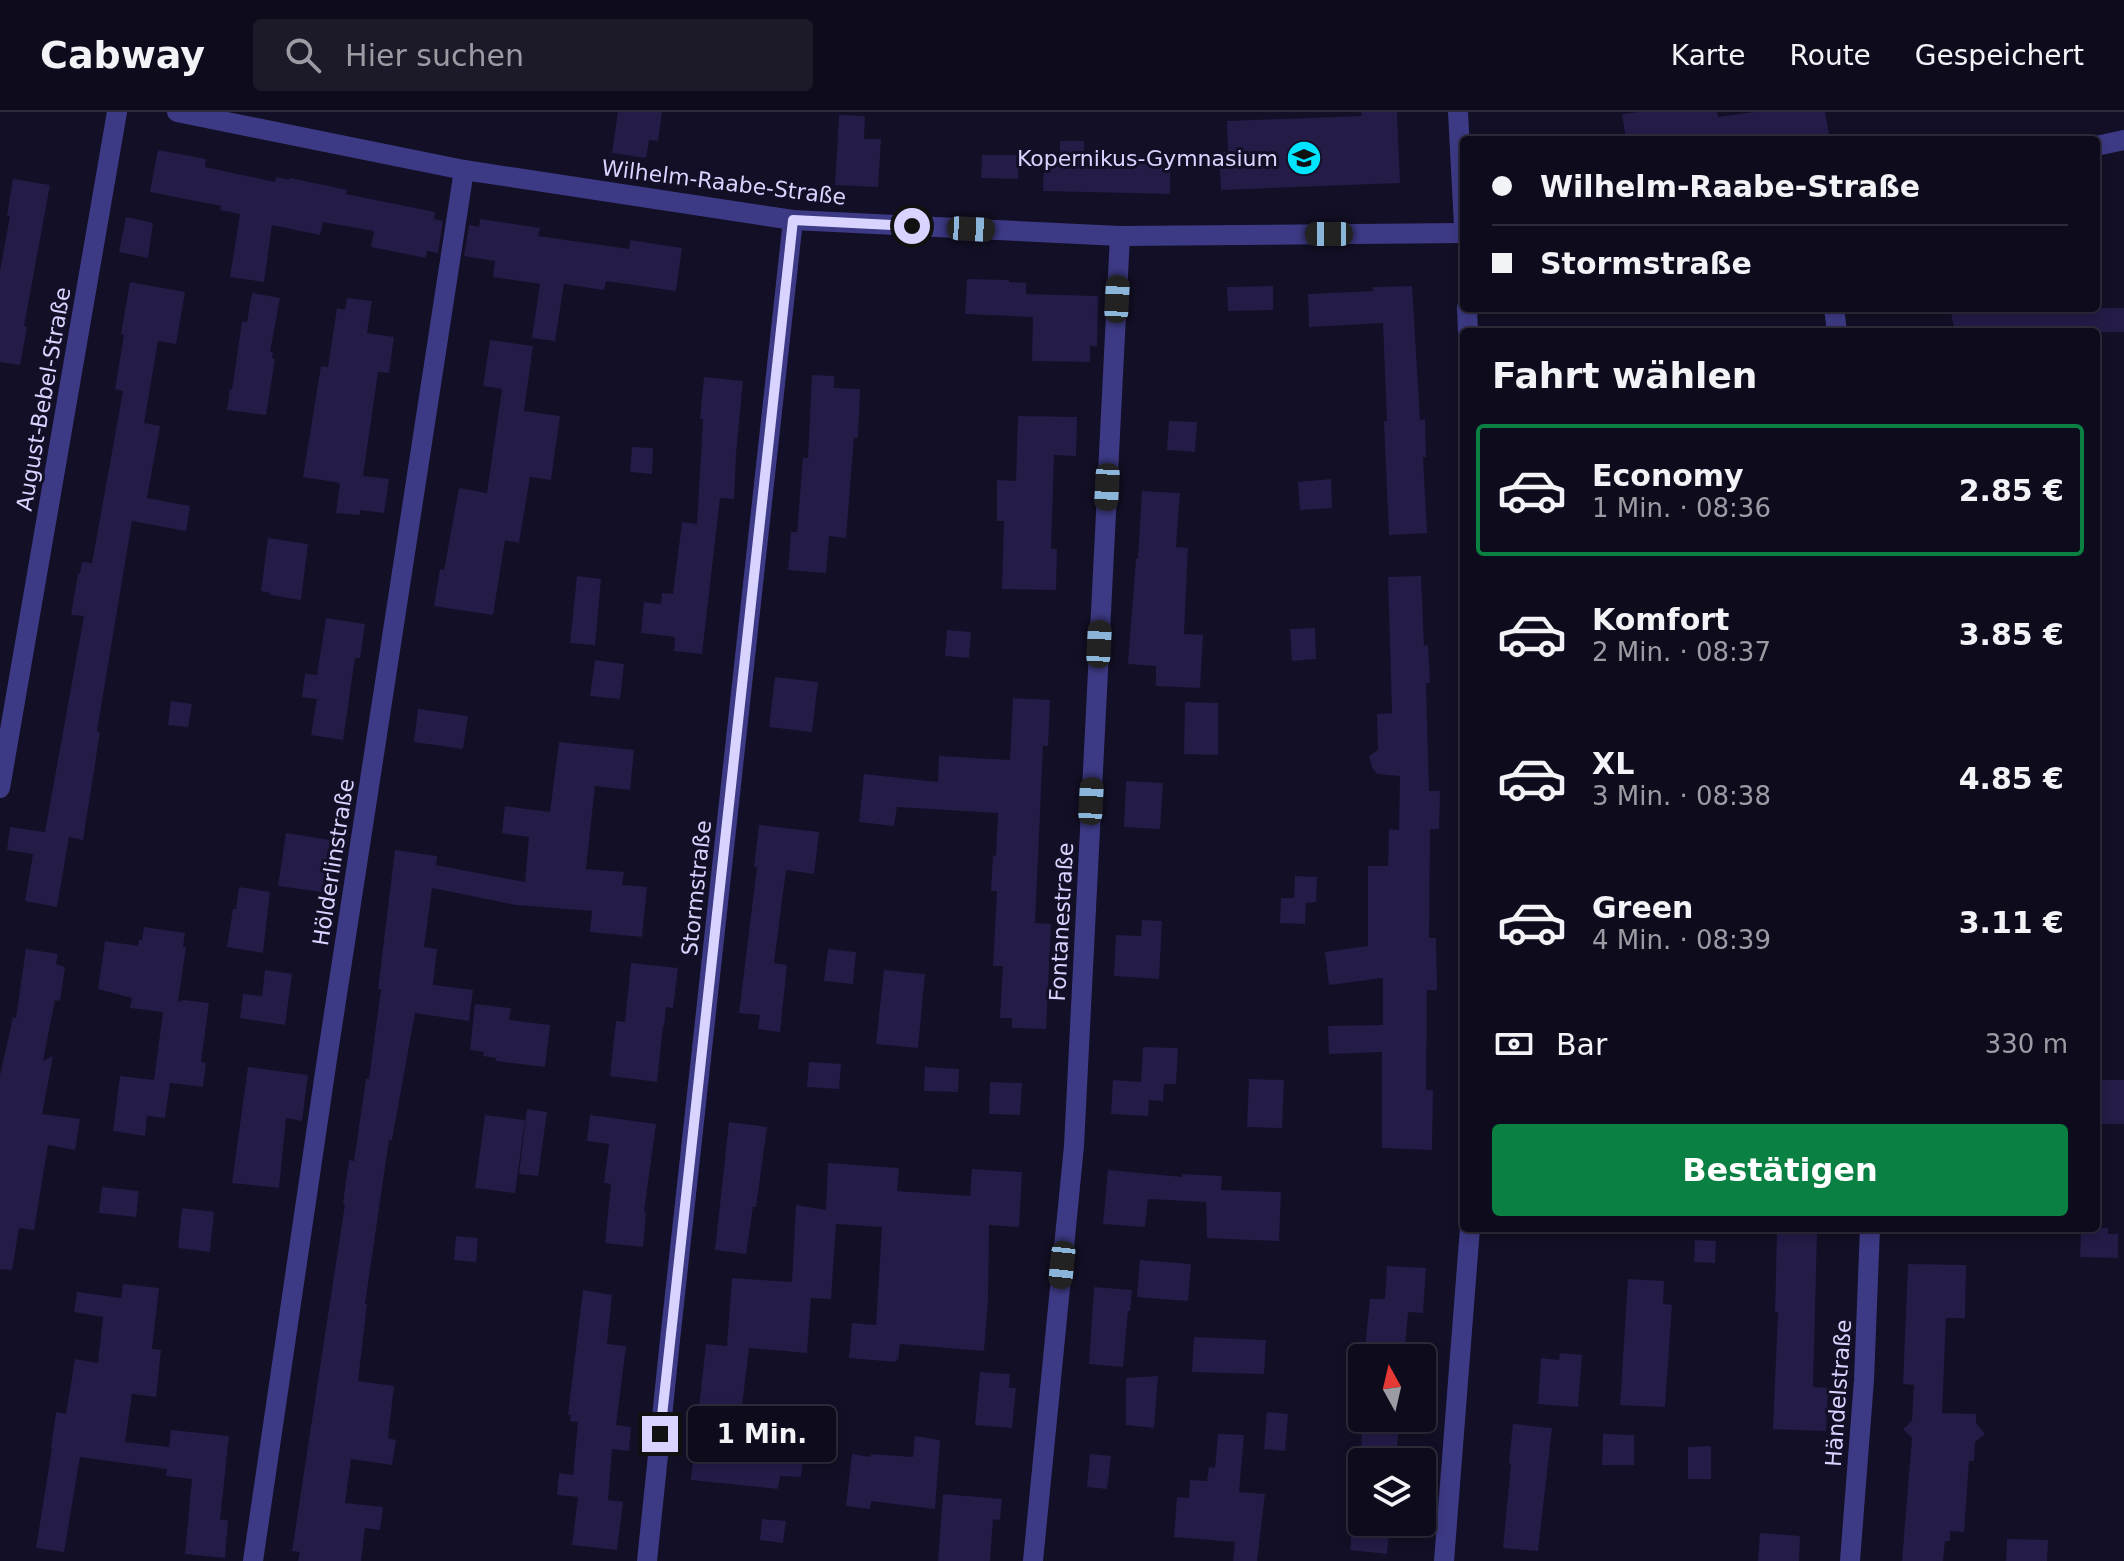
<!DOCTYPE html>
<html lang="de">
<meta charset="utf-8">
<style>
:root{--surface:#0e0b1c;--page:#1c1929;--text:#f1f3f6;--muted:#9b9ba3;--line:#2e2b3b;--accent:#0b8043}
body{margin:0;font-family:"DejaVu Sans",sans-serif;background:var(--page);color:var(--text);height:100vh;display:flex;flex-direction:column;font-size:30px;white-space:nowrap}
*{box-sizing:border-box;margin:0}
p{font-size:26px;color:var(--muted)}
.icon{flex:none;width:44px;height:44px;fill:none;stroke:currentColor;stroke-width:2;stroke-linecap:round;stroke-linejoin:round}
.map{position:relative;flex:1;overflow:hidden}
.details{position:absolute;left:1460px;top:216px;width:640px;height:904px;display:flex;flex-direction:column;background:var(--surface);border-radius:8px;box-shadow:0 4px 12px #0003,0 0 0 2px var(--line)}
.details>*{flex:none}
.banner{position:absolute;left:1460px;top:24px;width:640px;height:176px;border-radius:8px;box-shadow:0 4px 12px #0003,0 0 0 2px var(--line);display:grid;align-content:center;height:176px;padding:0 32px;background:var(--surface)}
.needle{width:52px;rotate:352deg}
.tools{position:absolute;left:1348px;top:1232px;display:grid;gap:16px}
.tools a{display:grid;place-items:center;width:88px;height:88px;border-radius:8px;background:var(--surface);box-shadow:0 4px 12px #0003,0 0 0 2px var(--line);font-size:40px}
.end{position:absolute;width:36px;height:36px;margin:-18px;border:10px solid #d9d4ff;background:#111;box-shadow:0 0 0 4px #111}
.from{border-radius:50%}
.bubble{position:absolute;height:56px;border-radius:8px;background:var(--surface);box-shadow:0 4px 12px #0003,0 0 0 2px var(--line);font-size:26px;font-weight:800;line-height:56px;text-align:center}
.car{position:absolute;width:24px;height:48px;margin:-24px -12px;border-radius:10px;box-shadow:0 0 6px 2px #0007;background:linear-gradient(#222 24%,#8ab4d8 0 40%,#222 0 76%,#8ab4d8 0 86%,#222 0)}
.banner b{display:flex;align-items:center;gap:28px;height:76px;font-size:30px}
.banner b+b{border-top:2px solid var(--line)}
.banner i{width:20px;height:20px;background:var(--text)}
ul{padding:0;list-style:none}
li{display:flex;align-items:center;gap:24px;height:132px;margin:0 16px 12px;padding:0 16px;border:4px solid transparent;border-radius:8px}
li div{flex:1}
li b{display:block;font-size:30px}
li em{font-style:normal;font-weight:800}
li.current{border-color:var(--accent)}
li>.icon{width:72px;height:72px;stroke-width:1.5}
h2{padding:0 32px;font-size:36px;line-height:96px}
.pay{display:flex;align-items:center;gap:20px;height:88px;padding:0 32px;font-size:30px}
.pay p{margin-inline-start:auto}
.primary-button{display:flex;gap:16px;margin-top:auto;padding:16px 32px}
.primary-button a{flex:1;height:92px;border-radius:8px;background:var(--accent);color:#fff;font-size:32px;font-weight:800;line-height:92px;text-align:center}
header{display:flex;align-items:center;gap:48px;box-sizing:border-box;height:112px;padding:0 40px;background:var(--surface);border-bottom:2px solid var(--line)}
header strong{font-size:38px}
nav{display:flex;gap:44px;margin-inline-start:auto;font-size:28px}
.search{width:560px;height:72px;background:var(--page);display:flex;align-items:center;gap:20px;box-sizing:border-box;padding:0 28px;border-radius:8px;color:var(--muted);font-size:30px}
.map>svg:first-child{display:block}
.building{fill:#241b47}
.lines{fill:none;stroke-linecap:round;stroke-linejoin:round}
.street{stroke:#3d3a85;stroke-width:20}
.route{stroke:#d9d4ff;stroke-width:10}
.labels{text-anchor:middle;stroke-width:6;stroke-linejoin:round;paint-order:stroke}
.poi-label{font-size:22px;fill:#d9d4ff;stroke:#130f26;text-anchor:end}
.street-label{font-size:22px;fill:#d9d4ff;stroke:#130f26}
</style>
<header>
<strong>Cabway</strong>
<div class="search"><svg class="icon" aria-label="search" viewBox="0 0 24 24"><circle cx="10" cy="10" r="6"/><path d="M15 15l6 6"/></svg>Hier suchen</div>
<nav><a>Karte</a><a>Route</a><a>Gespeichert</a></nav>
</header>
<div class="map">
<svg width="2124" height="1449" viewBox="0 0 2124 1449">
<rect width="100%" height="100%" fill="#130f26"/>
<!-- building -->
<g class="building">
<polygon points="618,0 662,0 658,29 649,28 646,46 612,41"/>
<polygon points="1361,0 1397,0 1400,71 1221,78 1219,40 1228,40 1227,9 1362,4"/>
<polygon points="1640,0 1717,0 1718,5 1754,0 1825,0 1829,22 1811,25 1812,28 1626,28 1622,2"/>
<polygon points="839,3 865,4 864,27 881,27 878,75 835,73"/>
<polygon points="1060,29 1084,29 1084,43 1148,44 1148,50 1170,50 1170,82 1043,79 1044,54 1060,54"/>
<polygon points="158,38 206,47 205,55 275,70 276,65 289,68 290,66 347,78 346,82 435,100 434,107 443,109 438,141 427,139 426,146 371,135 374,119 323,110 320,123 272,113 264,170 230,165 240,102 220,98 221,94 150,80"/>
<polygon points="982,43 1018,43 1018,67 981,66"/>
<polygon points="13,67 50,73 24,214 27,215 20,253 0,250 0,159 10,104 7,104"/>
<polygon points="126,105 153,111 148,146 119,140"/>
<polygon points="480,107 540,116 538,124 629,137 630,128 682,136 676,179 606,169 604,178 564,172 555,229 532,226 540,172 493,165 495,149 464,144 469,113 479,115"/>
<polygon points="967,167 1009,168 1009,170 1026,171 1026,182 1098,184 1097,234 1090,234 1090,250 1032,249 1033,205 965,202"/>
<polygon points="130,170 185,180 176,232 158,229 144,311 160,314 147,386 190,394 186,419 132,409 97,619 100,620 83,728 69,725 57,795 25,789 33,742 7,738 10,715 45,720 84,504 71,503 78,462 80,462 82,450 92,451 123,279 115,277 124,223 121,222"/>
<polygon points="1273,174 1273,198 1228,199 1227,175"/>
<polygon points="1412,174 1420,308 1425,307 1426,345 1423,345 1427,421 1389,423 1384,309 1387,309 1383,211 1309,215 1308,182 1373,179 1373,175"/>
<polygon points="252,181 280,186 270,240 273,240 272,246 275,247 266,303 227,298 230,277 232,278 242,210 247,210"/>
<polygon points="347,186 372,189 367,221 394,225 389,261 378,260 363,364 389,367 384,401 360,398 360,403 336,401 340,371 303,365 321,254 328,255 337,196 345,198"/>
<polygon points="1950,196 2124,196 2124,220 1955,220"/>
<polygon points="490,228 533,234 524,299 560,304 551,368 530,365 519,431 505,428 493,503 434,494 440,457 444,458 459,376 487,381 502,277 483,274"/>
<polygon points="812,263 834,264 834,276 860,277 858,326 854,326 846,426 829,424 826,461 788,458 791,420 797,420 803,346 808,346"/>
<polygon points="704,265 743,269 736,342 734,387 720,386 702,542 674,539 675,525 641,521 644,490 661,492 662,481 673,482 682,410 697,412 703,307 700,307"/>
<polygon points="1018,304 1077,305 1076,344 1054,343 1051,437 1057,437 1056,478 1002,477 1004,409 997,409 997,368 1016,369"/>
<polygon points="1169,309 1197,310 1195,340 1167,338"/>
<polygon points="632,335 653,336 652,362 630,360"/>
<polygon points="1331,367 1332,396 1300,398 1298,370"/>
<polygon points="1142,379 1180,381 1176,435 1188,436 1184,522 1203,523 1200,576 1156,574 1156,554 1128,552 1136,446 1138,447"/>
<polygon points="268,426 308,432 301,488 271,483 271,481 261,479"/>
<polygon points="577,464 601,467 595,533 570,531"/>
<polygon points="1421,464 1424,534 1428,533 1430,571 1426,571 1429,679 1440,679 1439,717 1430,717 1429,826 1436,826 1437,878 1427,878 1426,978 1433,978 1432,1038 1382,1036 1382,940 1329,942 1328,914 1383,913 1383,866 1329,873 1325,840 1368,834 1368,754 1388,754 1389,717 1399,718 1400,664 1377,662 1372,655 1369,644 1378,638 1377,602 1392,601 1388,465"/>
<polygon points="326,506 365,512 360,546 355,546 343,628 311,623 317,587 302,585 305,562 317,563"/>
<polygon points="1315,516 1316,547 1292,549 1290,517"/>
<polygon points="947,518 971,520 969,546 945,544"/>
<polygon points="595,548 624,552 620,587 590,584"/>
<polygon points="775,565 818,570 812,620 769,615"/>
<polygon points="1013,586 1050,588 1048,634 1043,634 1035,811 1051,812 1046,917 1012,916 1012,906 1000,906 1003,854 993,854 997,779 991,779 993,743 996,744 998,701 897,695 894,714 859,710 864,662 938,670 939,644 1010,648"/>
<polygon points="171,589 192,592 188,615 168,613"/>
<polygon points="1185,590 1218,591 1218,643 1184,642"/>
<polygon points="418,597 468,604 463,637 414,630"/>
<polygon points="559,630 634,638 630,678 595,674 586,757 624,760 622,773 647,775 642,825 590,820 592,799 516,793 432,776 424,835 437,837 433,873 473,878 469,909 415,901 392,1028 389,1028 365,1192 367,1192 358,1269 394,1274 388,1326 396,1328 392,1353 351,1347 345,1391 383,1395 380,1418 365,1416 361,1449 298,1449 300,1440 292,1439 345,1092 343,1091 349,1048 354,1049 366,967 369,967 381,877 378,877 395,738 437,744 436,753 525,770 529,725 502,721 505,694 550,700"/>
<polygon points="1126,669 1163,671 1160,717 1124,715"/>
<polygon points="759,713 819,720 814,762 786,758 774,851 787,853 780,920 758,917 760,903 739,901 757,755 754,755"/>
<polygon points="286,721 330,728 322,780 278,774"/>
<polygon points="1295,764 1317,765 1316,790 1306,791 1305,812 1280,811 1281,786 1294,786"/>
<polygon points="239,775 270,780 263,841 227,835 233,797 236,797"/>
<polygon points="1142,808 1162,809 1159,867 1114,864 1116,823 1141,824"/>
<polygon points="144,815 185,821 183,835 186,835 178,890 183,888 209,891 201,950 206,951 203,975 170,971 165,1006 147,1004 145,1024 113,1019 120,964 154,968 163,900 130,896 132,886 98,877 105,829 138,834 139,828 142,828"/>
<polygon points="26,837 58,842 56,852 65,855 60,889 55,888 43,949 53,944 42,1002 80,1007 75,1038 48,1033 34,1118 19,1116 12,1158 0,1157 0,963 13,905 16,906"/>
<polygon points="828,837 856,840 853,872 824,869"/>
<polygon points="631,851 678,856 673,896 666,895 664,914 663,914 657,970 610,964 616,909 625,910"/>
<polygon points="265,858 292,862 285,913 240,906 243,882 262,884"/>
<polygon points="884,858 925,862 918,936 876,932"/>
<polygon points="475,892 511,896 509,908 550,913 545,955 496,949 496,946 483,944 484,940 470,938"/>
<polygon points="1143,935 1178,936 1176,972 1164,972 1163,989 1149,988 1148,1004 1111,1002 1113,968 1141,970"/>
<polygon points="809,950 841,952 839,977 807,975"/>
<polygon points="248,955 308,963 302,1009 286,1006 279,1076 232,1071"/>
<polygon points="925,955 959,957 958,980 924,979"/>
<polygon points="1249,967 1284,968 1282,1016 1247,1015"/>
<rect x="2099" y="968" width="25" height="44"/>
<polygon points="990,970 1022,971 1020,1003 989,1002"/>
<polygon points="527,997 547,1000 538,1064 519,1062"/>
<polygon points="485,1003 525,1008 515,1081 475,1076"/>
<polygon points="590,1003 656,1012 644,1100 646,1101 643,1135 605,1131 611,1072 604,1071 609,1032 587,1029"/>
<polygon points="729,1010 767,1015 756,1095 753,1095 746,1142 715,1138"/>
<polygon points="828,1051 899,1056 897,1079 970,1084 972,1057 1022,1060 1019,1115 989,1113 988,1188 984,1239 900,1232 898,1248 896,1247 896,1250 849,1246 852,1211 876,1213 882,1115 836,1112 831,1187 811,1186 807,1241 749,1236 739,1319 805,1325 801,1365 780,1364 778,1377 691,1368 706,1232 727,1234 732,1166 792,1170 796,1093 826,1098"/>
<polygon points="1108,1058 1182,1065 1182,1062 1222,1064 1221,1078 1281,1080 1279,1129 1207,1126 1206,1090 1148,1087 1145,1115 1103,1112"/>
<polygon points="102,1075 139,1079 136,1105 99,1101"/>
<polygon points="182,1096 214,1100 210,1140 178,1136"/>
<polygon points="2081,1116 2108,1116 2108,1122 2118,1122 2118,1146 2080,1145"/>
<polygon points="1777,1121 1817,1121 1813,1275 1828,1276 1826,1319 1773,1317 1778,1200 1775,1200"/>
<polygon points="456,1124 478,1126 476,1150 454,1148"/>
<polygon points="1695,1128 1716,1129 1715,1151 1694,1150"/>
<polygon points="1140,1148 1191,1152 1188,1189 1137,1185"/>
<polygon points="1908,1152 1966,1153 1965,1206 1946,1206 1942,1301 1976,1302 1976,1311 1985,1322 1975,1330 1974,1349 1969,1349 1964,1420 1950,1419 1950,1429 1945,1429 1943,1449 1902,1449 1912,1326 1903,1317 1912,1309 1914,1273 1903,1272"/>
<polygon points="1387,1154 1426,1156 1423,1201 1408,1200 1404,1246 1364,1246 1370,1187 1385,1187"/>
<polygon points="1628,1167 1664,1169 1663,1192 1672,1193 1665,1295 1620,1293"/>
<polygon points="123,1172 159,1176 152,1237 161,1238 156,1285 132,1282 125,1330 169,1335 171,1318 229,1324 220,1408 228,1408 225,1446 185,1442 192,1367 166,1364 167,1357 80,1345 64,1440 36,1436 52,1336 51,1336 56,1300 66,1302 75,1247 98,1251 103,1205 74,1200 77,1180 121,1186"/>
<polygon points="1094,1175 1132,1178 1130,1199 1128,1199 1123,1255 1089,1252"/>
<polygon points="583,1178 612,1183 607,1232 626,1234 616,1313 631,1315 629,1339 612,1337 608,1388 623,1390 617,1438 572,1433 578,1385 557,1383 559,1361 573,1363 578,1310 570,1309 571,1303 568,1303"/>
<polygon points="1194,1225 1266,1228 1264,1262 1192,1260"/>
<polygon points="1560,1241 1582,1243 1578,1295 1538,1292 1541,1246 1559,1248"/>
<polygon points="980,1260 1010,1262 1009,1276 1016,1276 1012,1316 975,1313"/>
<polygon points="1158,1264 1154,1316 1126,1313 1126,1266"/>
<polygon points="1267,1300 1288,1302 1285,1339 1264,1337"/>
<polygon points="1363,1306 1399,1307 1396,1350 1360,1350"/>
<polygon points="1513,1312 1552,1316 1538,1439 1503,1436 1511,1352 1509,1351"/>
<polygon points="1218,1322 1244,1323 1239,1380 1265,1382 1257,1449 1233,1449 1235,1430 1174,1425 1177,1385 1189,1386 1190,1368 1207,1369 1209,1355 1215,1356"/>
<polygon points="1603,1322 1634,1323 1634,1353 1602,1353"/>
<polygon points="915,1324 940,1328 935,1397 871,1389 870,1397 846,1394 852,1342 871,1345 871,1342 913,1345"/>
<polygon points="1711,1334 1711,1367 1688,1367 1688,1335"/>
<polygon points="1090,1342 1111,1344 1107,1377 1087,1375"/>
<polygon points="943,1382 1002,1387 1000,1408 993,1407 990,1449 938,1449"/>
<polygon points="762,1407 786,1409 783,1431 760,1428"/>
<polygon points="1353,1410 1390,1410 1387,1442 1350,1438"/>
<polygon points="1760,1421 1800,1424 1799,1449 1758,1449"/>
<polygon points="2007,1427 2048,1428 2047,1449 2006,1449"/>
</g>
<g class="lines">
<!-- street -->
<g class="street">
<polyline points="177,0 464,58 793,108 1120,124 1464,121"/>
<polyline points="1458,0 1464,114"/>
<polyline points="2096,34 2124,28"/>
<polyline points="1467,196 1468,220"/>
<polyline points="1834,196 1837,220"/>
<polyline points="0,676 117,0"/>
<polyline points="253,1449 327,947 464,58"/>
<polyline points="647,1449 670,1228 793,108"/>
<polyline points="1033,1449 1074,1034 1120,124"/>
<polyline points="1444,1449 1470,1116"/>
<polyline points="1850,1449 1864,1268 1870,1116"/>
</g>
</g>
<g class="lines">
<!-- route -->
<polyline class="route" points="660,1322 793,108 912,114"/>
</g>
<!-- icons -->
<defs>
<g id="school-disc" transform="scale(1.8)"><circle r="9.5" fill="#00e5ff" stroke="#130f26"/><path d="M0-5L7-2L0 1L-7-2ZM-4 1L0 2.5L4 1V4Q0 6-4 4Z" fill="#111"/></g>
</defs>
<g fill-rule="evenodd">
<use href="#school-disc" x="1304" y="46"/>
</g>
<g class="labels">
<!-- poi labels -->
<g class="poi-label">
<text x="1278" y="54">Kopernikus-Gymnasium</text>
</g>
<!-- street labels -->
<g class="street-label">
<text transform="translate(724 70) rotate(7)" y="8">Wilhelm-Raabe-Straße</text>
<text transform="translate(43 287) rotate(-80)" y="8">August-Bebel-Straße</text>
<text transform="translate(333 750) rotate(-81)" y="8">Hölderlinstraße</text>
<text transform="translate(696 776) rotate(-84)" y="8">Stormstraße</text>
<text transform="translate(1061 810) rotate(-87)" y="8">Fontanestraße</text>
<text transform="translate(1838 1281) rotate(-86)" y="8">Händelstraße</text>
</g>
</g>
</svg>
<div class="tools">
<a><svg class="needle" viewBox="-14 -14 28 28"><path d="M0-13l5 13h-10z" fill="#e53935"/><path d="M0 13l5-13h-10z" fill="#9b9ba3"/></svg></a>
<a><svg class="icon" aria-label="layers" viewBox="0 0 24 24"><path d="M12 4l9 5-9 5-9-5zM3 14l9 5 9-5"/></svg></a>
</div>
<i class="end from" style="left:912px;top:114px"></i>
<i class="end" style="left:660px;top:1322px"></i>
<div class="bubble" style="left:688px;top:1294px;width:148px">1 Min.</div>
<i class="car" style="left:971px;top:117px;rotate:93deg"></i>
<i class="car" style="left:1329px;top:122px;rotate:270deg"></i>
<i class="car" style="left:1117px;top:187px;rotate:3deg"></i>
<i class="car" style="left:1107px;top:375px;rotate:183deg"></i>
<i class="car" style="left:1099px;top:532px;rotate:3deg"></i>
<i class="car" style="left:1091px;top:689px;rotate:3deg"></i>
<i class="car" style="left:1062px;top:1153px;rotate:186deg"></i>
<div class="banner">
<b><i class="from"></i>Wilhelm-Raabe-Straße</b>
<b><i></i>Stormstraße</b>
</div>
<section class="details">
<h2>Fahrt wählen</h2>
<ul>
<li class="current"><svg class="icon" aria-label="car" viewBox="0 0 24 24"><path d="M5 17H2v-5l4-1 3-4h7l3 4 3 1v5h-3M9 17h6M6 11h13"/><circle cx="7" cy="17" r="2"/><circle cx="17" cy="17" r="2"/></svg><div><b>Economy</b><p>1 Min. · 08:36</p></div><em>2.85 €</em></li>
<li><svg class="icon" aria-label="car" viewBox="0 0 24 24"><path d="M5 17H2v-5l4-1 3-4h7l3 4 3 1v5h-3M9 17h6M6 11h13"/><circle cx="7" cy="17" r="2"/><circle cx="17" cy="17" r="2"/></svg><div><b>Komfort</b><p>2 Min. · 08:37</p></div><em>3.85 €</em></li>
<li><svg class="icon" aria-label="car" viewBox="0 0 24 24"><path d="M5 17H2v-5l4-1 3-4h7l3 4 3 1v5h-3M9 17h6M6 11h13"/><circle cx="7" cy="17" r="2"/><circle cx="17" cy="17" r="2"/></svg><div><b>XL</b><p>3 Min. · 08:38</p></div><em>4.85 €</em></li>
<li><svg class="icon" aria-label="car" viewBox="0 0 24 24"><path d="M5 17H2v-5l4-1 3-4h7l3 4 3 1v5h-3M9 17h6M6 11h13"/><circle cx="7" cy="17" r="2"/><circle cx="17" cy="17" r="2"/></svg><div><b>Green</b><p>4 Min. · 08:39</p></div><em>3.11 €</em></li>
</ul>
<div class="pay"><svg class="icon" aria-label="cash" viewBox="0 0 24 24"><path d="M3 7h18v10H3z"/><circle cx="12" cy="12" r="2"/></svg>Bar<p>330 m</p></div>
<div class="primary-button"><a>Bestätigen</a></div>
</section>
</div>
